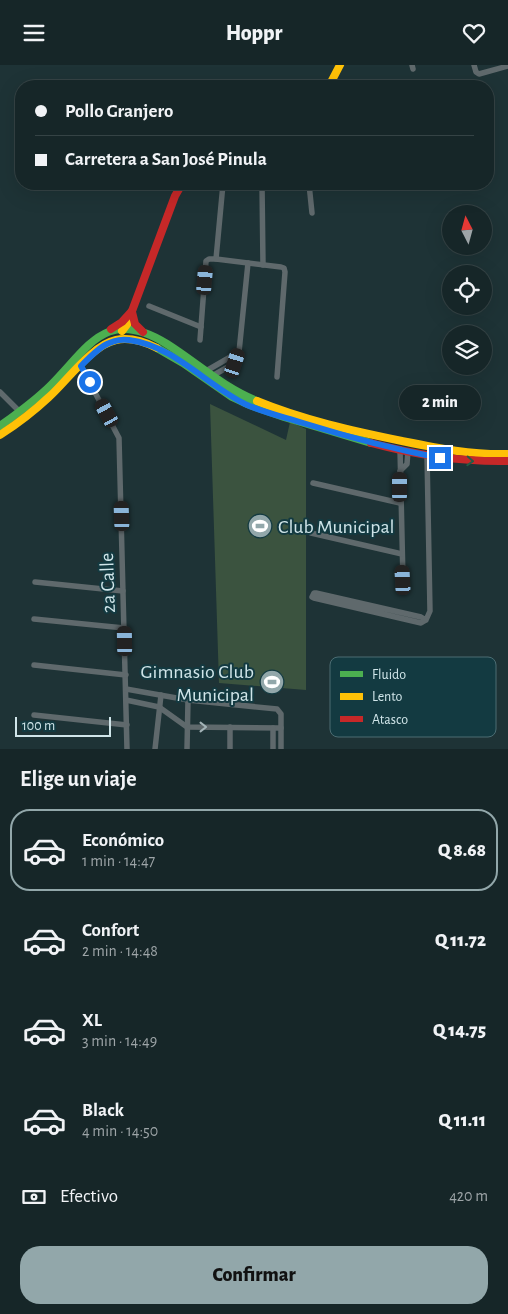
<!DOCTYPE html>
<html lang="es">
<meta charset="utf-8">
<style>
:root{--surface:#162628;--page:#233234;--text:#f1f3f6;--muted:#9ea5a8;--line:#354345;--accent:#92a7aa}
body{margin:0;font-family:"Alegreya Sans",sans-serif;background:var(--page);color:var(--text);height:100vh;display:flex;flex-direction:column;font-size:19px;white-space:nowrap}
*{box-sizing:border-box;margin:0}
p{font-size:16px;color:var(--muted)}
.icon{flex:none;width:28px;height:28px;fill:none;stroke:currentColor;stroke-width:2;stroke-linecap:round;stroke-linejoin:round}
.map{position:relative;height:684px;overflow:hidden}
.sheet{display:flex;flex-direction:column;background:var(--surface);flex:1}
.sheet>*{flex:none}
.banner{position:absolute;left:15px;top:15px;width:479px;height:110px;border-radius:20px;box-shadow:0 5px 20px #0002,0 0 0 1px var(--line);display:grid;align-content:center;height:110px;padding:0 20px;background:var(--surface)}
.needle{width:32px;rotate:354deg}
.buttons{position:absolute;left:442px;top:140px;display:grid;gap:10px}
.buttons a{display:grid;place-items:center;width:50px;height:50px;border-radius:50%;background:var(--surface);box-shadow:0 5px 20px #0002,0 0 0 1px var(--line);font-size:25px}
.scale{position:absolute;left:15px;bottom:12px;width:96px;box-sizing:border-box;padding-left:5px;border:2px solid #d0e5e9;border-top:0;font-size:14px;line-height:18px;white-space:nowrap;color:#d0e5e9;-webkit-text-stroke:4px #133a41;paint-order:stroke}
.end{position:absolute;width:22px;height:22px;margin:-11px;border:6px solid #1a73e8;background:#fff;box-shadow:0 0 0 2px #fff}
.from{border-radius:50%}
.bubble{position:absolute;height:35px;border-radius:18px;background:var(--surface);box-shadow:0 5px 20px #0002,0 0 0 1px var(--line);font-size:16px;font-weight:800;line-height:35px;text-align:center}
.car{position:absolute;width:15px;height:30px;margin:-15px -8px;border-radius:6px;box-shadow:0 0 4px 1px #0007;background:linear-gradient(#222 24%,#8ab4d8 0 40%,#222 0 76%,#8ab4d8 0 86%,#222 0)}
.banner b{display:flex;align-items:center;gap:18px;height:48px;font-size:19px}
.banner b+b{border-top:1px solid var(--line)}
.banner i{width:12px;height:12px;background:var(--text)}
ul{padding:0;list-style:none}
li{display:flex;align-items:center;gap:15px;height:82px;margin:0 10px 8px;padding:0 10px;border:2px solid transparent;border-radius:20px}
li div{flex:1}
li b{display:block;font-size:19px}
li em{font-style:normal;font-weight:800}
li.current{border-color:var(--accent)}
li>.icon{width:45px;height:45px;stroke-width:1.5}
h2{padding:0 20px;font-size:22px;line-height:60px}
.pay{display:flex;align-items:center;gap:12px;height:55px;padding:0 20px;font-size:19px}
.pay p{margin-inline-start:auto}
.primary-button{display:flex;gap:10px;margin-top:auto;padding:10px 20px}
.primary-button a{flex:1;height:58px;border-radius:20px;background:var(--accent);color:#111;font-size:20px;font-weight:800;line-height:58px;text-align:center}
header{display:flex;justify-content:space-between;align-items:center;height:65px;padding:0 20px;background:var(--surface);font-size:22px;font-weight:800}
.map>svg:first-child{display:block}
.green{fill:#3b533f}
.lines{fill:none;stroke-linecap:round;stroke-linejoin:round}
.street{stroke:#5f696c;stroke-width:5.5}
.fast{stroke:#4caf50;stroke-width:8}
.slow{stroke:#ffc107;stroke-width:8}
.jam{stroke:#c62828;stroke-width:8}
.oneway{stroke:#245d46}
.oneway2{stroke:#a3b3b7}
.route{stroke:#1a73e8;stroke-width:6}
.labels{text-anchor:middle;stroke-width:4;stroke-linejoin:round;paint-order:stroke}
.poi-label{font-size:20px;fill:#d0e5e9;stroke:#133a41;text-anchor:start}
.street-label{font-size:20px;fill:#d0e5e9;stroke:#133a41}
.key{fill:#133a41;stroke:#4c6d73;stroke-width:1}
.key-label{font-size:14px;fill:#d0e5e9}
</style>
<header><svg class="icon" aria-label="menu" viewBox="0 0 24 24"><path d="M4 6h16M4 12h16M4 18h16"/></svg>Hoppr<svg class="icon" aria-label="heart" viewBox="0 0 24 24"><path d="M12 20l-8-8c-3-5 5-10 8-4 3-6 11-1 8 4z"/></svg></header>
<div class="map">
<svg width="508" height="684" viewBox="0 0 508 684">
<rect width="100%" height="100%" fill="#1e3336"/>
<!-- green -->
<polygon class="green" points="210,339 286,375 290,357 306,364 306,625 219,618"/>
<g class="lines">
<!-- street -->
<g class="street">
<polyline points="412,0 413,4"/>
<polyline points="474,0 476,7 479,9 508,1"/>
<polyline points="262,119 263,200"/>
<polyline points="309,119 312,148"/>
<polyline points="216,194 223,119"/>
<polyline points="149,241 201,262"/>
<polyline points="200,275 206,196 209,194 216,194 281,202 284,203 285,207 277,312"/>
<polyline points="81,301 119,373 127,684"/>
<polyline points="206,306 239,287"/>
<polyline points="212,311 235,298 239,287 248,198"/>
<polyline points="0,327 20,347"/>
<polyline points="400,384 403,515"/>
<polyline points="400,406 407,399 408,386"/>
<polyline points="313,418 400,438"/>
<polyline points="311,468 402,489"/>
<polyline points="35,517 123,526"/>
<polyline points="34,554 124,563"/>
<polyline points="426,555 421,552 316,528 314,528 312,532 314,533 421,558 426,555 430,546 427,390"/>
<polyline points="34,600 126,610"/>
<polyline points="126,624 188,635 277,644 281,649 281,684"/>
<polyline points="126,635 159,642 187,662 281,663"/>
<polyline points="34,650 127,660"/>
<polyline points="155,684 161,630"/>
<polyline points="187,684 188,635"/>
<polyline points="230,684 230,662"/>
<polyline points="273,684 273,663"/>
</g>
<!-- fast -->
<g class="fast">
<polyline points="157,283 183,298 232,332 247,339 284,352 371,378"/>
<path d="M 0,361 C 18,348 35,336 51,320 C 89,282 106,241 167,279 C 197,298 224,323 257,336"/>
</g>
<!-- slow -->
<g class="slow">
<polyline points="329,21 340,0"/>
<polyline points="122,266 128,258 132,246"/>
<path d="M 257,336 C 303,355 353,366 402,376 C 437,383 471,390 508,389"/>
<path d="M 0,370 C 17,359 34,346 49,332 C 67,316 92,280 116,275 C 130,272 145,277 157,283"/>
</g>
<!-- jam -->
<g class="jam">
<polyline points="132,247 135,259 143,267"/>
<polyline points="111,264 122,257 132,246 175,131 182,119"/>
<path d="M 371,378 C 416,390 461,397 508,396"/>
</g>
</g>
<!-- one-way arrows -->
<defs><path id="oneway-chevron" d="M-2-3.5L2.5 0L-2 3.5" fill="none" stroke-width="1.6" stroke-linecap="round" stroke-linejoin="round" transform="scale(1.25)"/></defs>
<use class="oneway" href="#oneway-chevron" transform="translate(470 396) rotate(3)"/>
<use class="oneway2" href="#oneway-chevron" transform="translate(203 662)"/>
<g class="lines">
<!-- route -->
<path class="route" d="M 90,317 L 81,301 C 94,288 108,272 129,275 C 174,281 205,319 245,339 C 262,347 284,352 303,358 C 348,372 393,384 440,393"/>
</g>
<!-- icons -->
<defs>
<g id="stadium-disc" transform="scale(1.25)"><circle r="9.5" fill="#92a7aa" stroke="#133a41"/><path d="M0-5a6.5 5 0 1 0 0 10a6.5 5 0 1 0 0-10ZM-3.5-1.8h7v3.6h-7Z" fill="#fff"/></g>
</defs>
<g fill-rule="evenodd">
<use href="#stadium-disc" x="260" y="461"/>
<use href="#stadium-disc" x="272" y="617"/>
</g>
<g class="labels">
<!-- poi labels -->
<g class="poi-label">
<text x="278" y="468">Club Municipal</text>
<text x="254" y="613" text-anchor="end">Gimnasio Club<tspan x="254" dy="23">Municipal</tspan></text>
</g>
<!-- street labels -->
<g class="street-label">
<text transform="translate(107 518) rotate(-92)" y="7">2a Calle</text>
</g>
</g>
<!-- legend -->
<rect x="330" y="592" width="166" height="80" rx="8" class="key"/>
<rect x="340" y="606" width="23" height="6" fill="#4caf50"/>
<rect x="340" y="628" width="23" height="7" fill="#ffc107"/>
<rect x="340" y="651" width="23" height="6" fill="#c62828"/>
<g class="key-label">
<text x="372" y="614">Fluido</text>
<text x="372" y="636">Lento</text>
<text x="372" y="659">Atasco</text>
</g>
</svg>
<div class="buttons">
<a><svg class="needle" viewBox="-14 -14 28 28"><path d="M0-13l5 13h-10z" fill="#e53935"/><path d="M0 13l5-13h-10z" fill="#9ea5a8"/></svg></a>
<a><svg class="icon" aria-label="locate" viewBox="0 0 24 24"><circle cx="12" cy="12" r="6"/><path d="M12 2v4M12 18v4M2 12h4M18 12h4"/></svg></a>
<a><svg class="icon" aria-label="layers" viewBox="0 0 24 24"><path d="M12 4l9 5-9 5-9-5zM3 14l9 5 9-5"/></svg></a>
</div>
<div class="scale">100 m</div>
<i class="end from" style="left:90px;top:317px"></i>
<i class="end" style="left:440px;top:393px"></i>
<div class="bubble" style="left:399px;top:320px;width:82px">2 min</div>
<i class="car" style="left:205px;top:215px;rotate:5deg"></i>
<i class="car" style="left:235px;top:298px;rotate:18deg"></i>
<i class="car" style="left:107px;top:348px;rotate:331deg"></i>
<i class="car" style="left:400px;top:422px;rotate:0deg"></i>
<i class="car" style="left:122px;top:451px;rotate:358deg"></i>
<i class="car" style="left:403px;top:515px;rotate:357deg"></i>
<i class="car" style="left:125px;top:576px;rotate:359deg"></i>
<div class="banner">
<b><i class="from"></i>Pollo Granjero</b>
<b><i></i>Carretera a San José Pinula</b>
</div>
</div>
<section class="sheet">
<h2>Elige un viaje</h2>
<ul>
<li class="current"><svg class="icon" aria-label="car" viewBox="0 0 24 24"><path d="M5 17H2v-5l4-1 3-4h7l3 4 3 1v5h-3M9 17h6M6 11h13"/><circle cx="7" cy="17" r="2"/><circle cx="17" cy="17" r="2"/></svg><div><b>Económico</b><p>1 min · 14:47</p></div><em>Q 8.68</em></li>
<li><svg class="icon" aria-label="car" viewBox="0 0 24 24"><path d="M5 17H2v-5l4-1 3-4h7l3 4 3 1v5h-3M9 17h6M6 11h13"/><circle cx="7" cy="17" r="2"/><circle cx="17" cy="17" r="2"/></svg><div><b>Confort</b><p>2 min · 14:48</p></div><em>Q 11.72</em></li>
<li><svg class="icon" aria-label="car" viewBox="0 0 24 24"><path d="M5 17H2v-5l4-1 3-4h7l3 4 3 1v5h-3M9 17h6M6 11h13"/><circle cx="7" cy="17" r="2"/><circle cx="17" cy="17" r="2"/></svg><div><b>XL</b><p>3 min · 14:49</p></div><em>Q 14.75</em></li>
<li><svg class="icon" aria-label="car" viewBox="0 0 24 24"><path d="M5 17H2v-5l4-1 3-4h7l3 4 3 1v5h-3M9 17h6M6 11h13"/><circle cx="7" cy="17" r="2"/><circle cx="17" cy="17" r="2"/></svg><div><b>Black</b><p>4 min · 14:50</p></div><em>Q 11.11</em></li>
</ul>
<div class="pay"><svg class="icon" aria-label="cash" viewBox="0 0 24 24"><path d="M3 7h18v10H3z"/><circle cx="12" cy="12" r="2"/></svg>Efectivo<p>420 m</p></div>
<div class="primary-button"><a>Confirmar</a></div>
</section>
